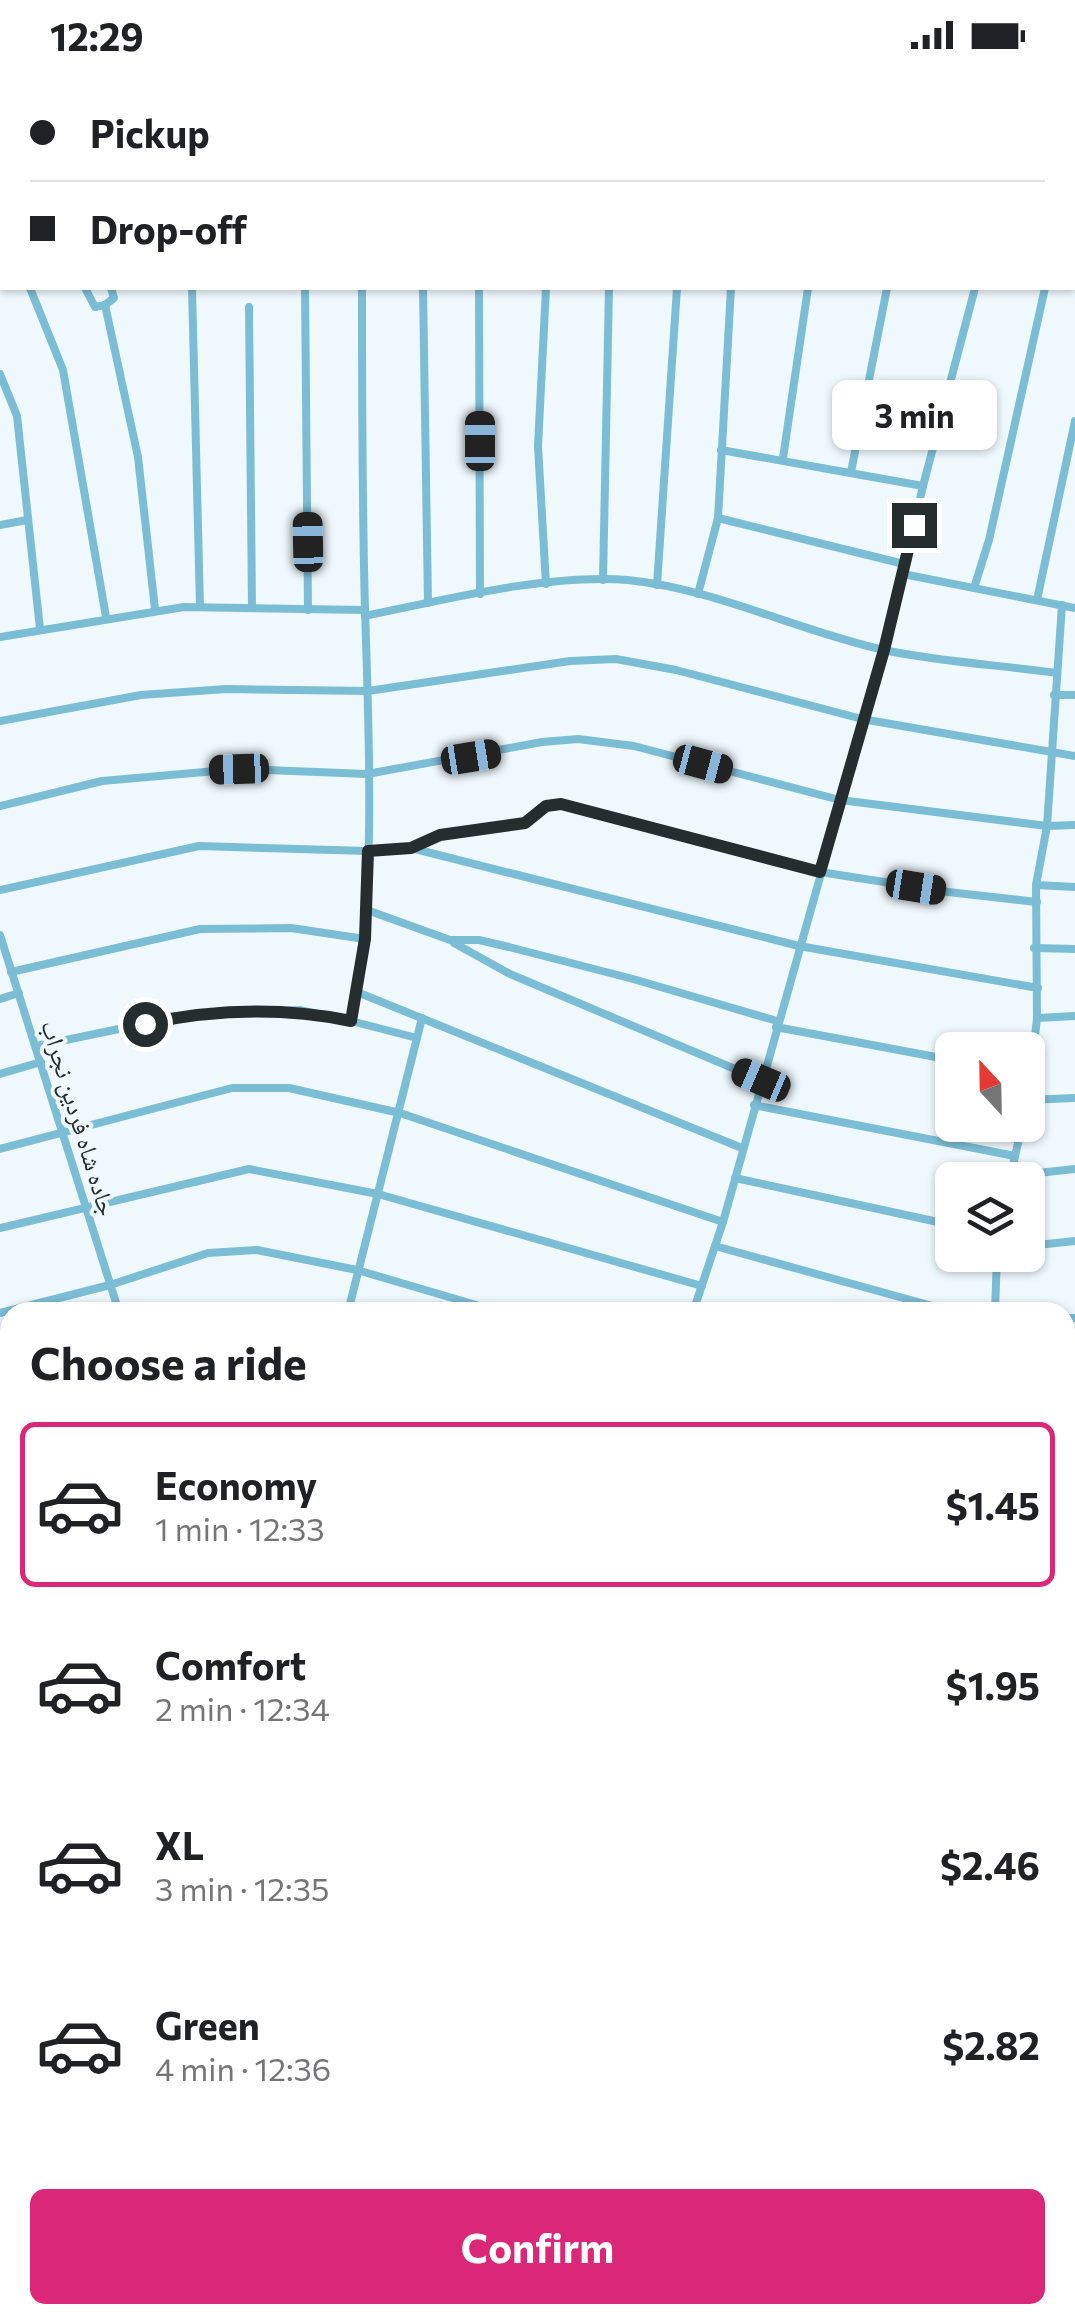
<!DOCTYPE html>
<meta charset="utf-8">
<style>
:root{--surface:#fff;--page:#f6f6f6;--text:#202124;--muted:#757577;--line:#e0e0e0;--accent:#db2777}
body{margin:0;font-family:Commissioner,"Noto Naskh Arabic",sans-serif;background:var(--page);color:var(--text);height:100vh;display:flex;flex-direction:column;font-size:38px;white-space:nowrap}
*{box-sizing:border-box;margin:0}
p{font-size:32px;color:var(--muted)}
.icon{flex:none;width:55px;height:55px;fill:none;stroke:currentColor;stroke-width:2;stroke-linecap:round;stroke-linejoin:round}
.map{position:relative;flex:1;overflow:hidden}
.details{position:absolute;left:0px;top:1232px;width:1075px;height:1022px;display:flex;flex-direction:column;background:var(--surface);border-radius:30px 30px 0 0;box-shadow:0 2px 8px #0004}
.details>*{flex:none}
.banner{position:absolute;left:0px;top:0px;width:1075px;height:220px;box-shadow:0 2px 8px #0004;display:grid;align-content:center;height:220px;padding:0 30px;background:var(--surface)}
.needle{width:65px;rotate:338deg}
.controls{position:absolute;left:935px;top:962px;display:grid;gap:20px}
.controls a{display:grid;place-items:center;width:110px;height:110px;border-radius:15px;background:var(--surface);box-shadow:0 2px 8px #0004;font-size:50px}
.end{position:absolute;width:45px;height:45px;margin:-22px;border:12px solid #262d2f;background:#fff;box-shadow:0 0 0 5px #fff}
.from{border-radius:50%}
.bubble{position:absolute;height:70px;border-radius:15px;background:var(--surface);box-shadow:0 2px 8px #0004;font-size:32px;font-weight:700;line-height:70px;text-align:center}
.car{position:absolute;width:30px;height:60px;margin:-30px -15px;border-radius:12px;box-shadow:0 0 8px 2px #0007;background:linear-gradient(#222 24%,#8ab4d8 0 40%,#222 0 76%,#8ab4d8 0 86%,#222 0)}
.banner b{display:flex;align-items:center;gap:35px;height:95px;font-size:38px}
.banner b+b{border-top:2px solid var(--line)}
.banner i{width:25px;height:25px;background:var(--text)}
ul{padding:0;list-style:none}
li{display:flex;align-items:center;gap:30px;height:165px;margin:0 20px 15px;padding:0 10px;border:5px solid transparent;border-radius:15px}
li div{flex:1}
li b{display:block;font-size:38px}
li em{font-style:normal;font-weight:700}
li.current{border-color:var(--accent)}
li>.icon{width:90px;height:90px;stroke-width:1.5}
h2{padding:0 30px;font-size:45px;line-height:120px}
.cta{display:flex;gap:20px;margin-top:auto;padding:20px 30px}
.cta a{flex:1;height:115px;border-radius:15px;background:var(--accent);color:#fff;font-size:40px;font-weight:700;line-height:115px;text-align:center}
.status{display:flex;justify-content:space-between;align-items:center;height:70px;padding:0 50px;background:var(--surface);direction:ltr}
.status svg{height:28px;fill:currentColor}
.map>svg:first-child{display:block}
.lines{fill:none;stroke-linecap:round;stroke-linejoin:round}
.street{stroke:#7cbdd6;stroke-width:8}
.route{stroke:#262d2f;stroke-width:12}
.labels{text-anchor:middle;stroke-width:8;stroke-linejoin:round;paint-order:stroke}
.street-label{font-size:25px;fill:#262d2f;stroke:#eff9fd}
</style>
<div class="status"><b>12:29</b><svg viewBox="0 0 49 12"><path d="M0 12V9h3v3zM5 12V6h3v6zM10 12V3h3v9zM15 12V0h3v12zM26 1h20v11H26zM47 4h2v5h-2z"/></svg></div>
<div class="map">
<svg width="1075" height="2253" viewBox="0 0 1075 2253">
<rect width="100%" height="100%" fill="#eff9fd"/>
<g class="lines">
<!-- street -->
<g class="street">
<polyline points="446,0 450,2"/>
<polyline points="651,0 652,2"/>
<polyline points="727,0 727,2"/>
<polyline points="775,0 777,2"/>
<polyline points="830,0 830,2"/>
<polyline points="885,0 886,2"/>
<polyline points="106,2 108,0"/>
<polyline points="1072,88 1075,73"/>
<polyline points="0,113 2,111"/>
<polyline points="0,166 2,169"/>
<polyline points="30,218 63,300 106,547"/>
<polyline points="85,218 95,237 105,235"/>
<polyline points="192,218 200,537"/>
<polyline points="305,218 308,540"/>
<polyline points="423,218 428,533"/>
<polyline points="479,218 480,524"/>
<polyline points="105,235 138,387 155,539"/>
<polyline points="105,235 114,228 111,218"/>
<polyline points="249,237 252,537"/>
<polyline points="0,304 17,346 40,559"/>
<polyline points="721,380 923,416"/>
<polyline points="783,388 808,218"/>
<polyline points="851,402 887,218"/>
<polyline points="718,448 904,494"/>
<polyline points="0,455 27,450"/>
<polyline points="903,504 1075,538"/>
<polyline points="603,510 609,218"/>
<polyline points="546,514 538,376 546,218"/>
<polyline points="657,515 677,218"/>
<polyline points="974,518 989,470 1045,218"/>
<polyline points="698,524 718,448 731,218"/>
<polyline points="1037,530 1075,351"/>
<path d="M 365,546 C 442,530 551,503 628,510 C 716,519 798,561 884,580 C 940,592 1000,595 1057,603"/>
<polyline points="0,567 184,537 365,540"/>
<polyline points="1054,625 1075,625"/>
<polyline points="0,651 141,625 226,619 368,621 570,591 616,589 676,600 862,649 1075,686"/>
<polyline points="0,736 102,711 239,699 367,704 542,672 578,669 634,676 840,730 1047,756 1075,755"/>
<polyline points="411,778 441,765 525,753 547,736 561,734 820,802 948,822 1037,832"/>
<polyline points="1036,815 1075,817"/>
<polyline points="0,820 199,776 368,781 411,778 799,876 1038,918"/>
<polyline points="367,840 450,870 479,870 509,877 633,909 777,951"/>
<polyline points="0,865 119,1242"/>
<polyline points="454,873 510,904 761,1010"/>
<polyline points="1034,878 1075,879"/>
<polyline points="11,902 200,859 291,858 365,869"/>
<polyline points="357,922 742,1078"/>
<polyline points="0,929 19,923"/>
<polyline points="1037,948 1075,946"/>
<polyline points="351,951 417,968"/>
<polyline points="776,957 952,990"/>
<path d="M 37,976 L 181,946 L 299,940 L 351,951 C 377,816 369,675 365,539 C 362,432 362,325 362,218"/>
<polyline points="0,1004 41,992"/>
<polyline points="1028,1029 1037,948 1036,815 1047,756 1062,535"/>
<polyline points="1028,1030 1075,1028"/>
<polyline points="754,1035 1015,1086"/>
<polyline points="0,1079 232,1018 289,1018 400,1043 723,1152"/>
<polyline points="1010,1106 1075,1099"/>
<polyline points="735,1108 952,1155"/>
<polyline points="1010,1109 1022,1055"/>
<polyline points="0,1158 249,1099 378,1124 702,1216"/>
<polyline points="715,1176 954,1242"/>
<polyline points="1028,1176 1075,1171"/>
<polyline points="348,1242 422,948"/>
<polyline points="693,1242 723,1152 884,580 923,416 975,218"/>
<polyline points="995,1242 997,1185"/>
<polyline points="0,1243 110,1215 208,1183 257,1180 357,1200 500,1242"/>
<polyline points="1065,1248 1075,1248"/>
<polyline points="0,1322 10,1320"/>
<polyline points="1065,1326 1075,1325"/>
<polyline points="1065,1391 1075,1388"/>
<polyline points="0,1412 10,1410"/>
<polyline points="0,1421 10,1416"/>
<polyline points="1065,1448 1075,1444"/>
<polyline points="1065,1521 1075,1518"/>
<polyline points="0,1525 10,1521"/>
<polyline points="1065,1603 1075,1600"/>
<polyline points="0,1618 10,1614"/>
<polyline points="1065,1680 1075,1677"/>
<polyline points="0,1708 10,1704"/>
<polyline points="1065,1757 1075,1753"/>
<polyline points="1065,1799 1075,1795"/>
<polyline points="0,1801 10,1798"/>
<polyline points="0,1861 10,1858"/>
<polyline points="1065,1876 1075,1872"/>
<polyline points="0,1940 10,1937"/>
<polyline points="1065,1951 1075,1948"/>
<polyline points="0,2030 10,2026"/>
<polyline points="1065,2045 1075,2042"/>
<polyline points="0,2122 10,2119"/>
<polyline points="1065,2129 1075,2126"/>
<polyline points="1065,2148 1075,2179"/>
<polyline points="0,2212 10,2209"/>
<polyline points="1065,2221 1075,2217"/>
<polyline points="442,2245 445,2253"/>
<polyline points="737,2245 740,2253"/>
<polyline points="104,2253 131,2245"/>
<polyline points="404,2253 429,2245"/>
<polyline points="696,2253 722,2245"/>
<polyline points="960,2253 986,2245"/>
</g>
</g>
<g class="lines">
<!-- route -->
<path class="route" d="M 145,954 C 214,939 282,937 351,951 L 365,869 L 368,781 L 411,778 L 440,765 L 525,753 L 546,736 L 561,734 L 820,802 L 884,580 L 914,455"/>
</g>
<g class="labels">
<!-- street labels -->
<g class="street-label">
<text transform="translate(79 1048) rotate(73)" y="9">جاده شاه فردین نجراب</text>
</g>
</g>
</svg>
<div class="controls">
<a><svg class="needle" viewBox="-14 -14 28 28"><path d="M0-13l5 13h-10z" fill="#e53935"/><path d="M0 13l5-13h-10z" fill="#757577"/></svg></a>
<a><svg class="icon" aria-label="layers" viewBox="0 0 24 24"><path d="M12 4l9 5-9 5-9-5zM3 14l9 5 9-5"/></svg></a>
</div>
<i class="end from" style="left:145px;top:954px"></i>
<i class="end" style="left:914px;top:455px"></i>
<div class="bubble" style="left:832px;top:310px;width:165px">3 min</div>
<i class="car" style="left:480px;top:371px;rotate:0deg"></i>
<i class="car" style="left:308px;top:472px;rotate:359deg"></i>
<i class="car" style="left:471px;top:687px;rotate:81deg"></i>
<i class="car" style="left:703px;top:694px;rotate:105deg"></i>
<i class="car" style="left:239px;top:699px;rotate:268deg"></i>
<i class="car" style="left:916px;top:817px;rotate:99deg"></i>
<i class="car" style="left:761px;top:1010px;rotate:293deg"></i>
<div class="banner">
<b><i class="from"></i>Pickup</b>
<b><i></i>Drop-off</b>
</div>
<section class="details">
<h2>Choose a ride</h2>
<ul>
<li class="current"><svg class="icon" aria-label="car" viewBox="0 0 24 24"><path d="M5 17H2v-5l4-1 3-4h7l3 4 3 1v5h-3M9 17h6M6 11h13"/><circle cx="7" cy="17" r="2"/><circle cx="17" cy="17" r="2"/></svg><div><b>Economy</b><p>1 min · 12:33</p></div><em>$1.45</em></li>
<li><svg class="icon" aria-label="car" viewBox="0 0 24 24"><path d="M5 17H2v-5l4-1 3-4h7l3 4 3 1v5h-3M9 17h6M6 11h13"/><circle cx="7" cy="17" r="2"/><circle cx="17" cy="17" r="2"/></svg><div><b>Comfort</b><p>2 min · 12:34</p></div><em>$1.95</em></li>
<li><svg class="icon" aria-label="car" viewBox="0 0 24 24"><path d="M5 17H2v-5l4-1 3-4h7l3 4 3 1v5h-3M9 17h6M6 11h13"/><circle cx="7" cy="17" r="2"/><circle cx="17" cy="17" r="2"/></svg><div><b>XL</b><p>3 min · 12:35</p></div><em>$2.46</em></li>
<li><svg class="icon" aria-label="car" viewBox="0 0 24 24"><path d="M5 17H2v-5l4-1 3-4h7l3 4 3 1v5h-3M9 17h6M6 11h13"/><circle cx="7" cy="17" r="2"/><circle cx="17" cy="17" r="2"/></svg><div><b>Green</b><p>4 min · 12:36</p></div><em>$2.82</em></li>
</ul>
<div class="cta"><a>Confirm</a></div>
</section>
</div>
